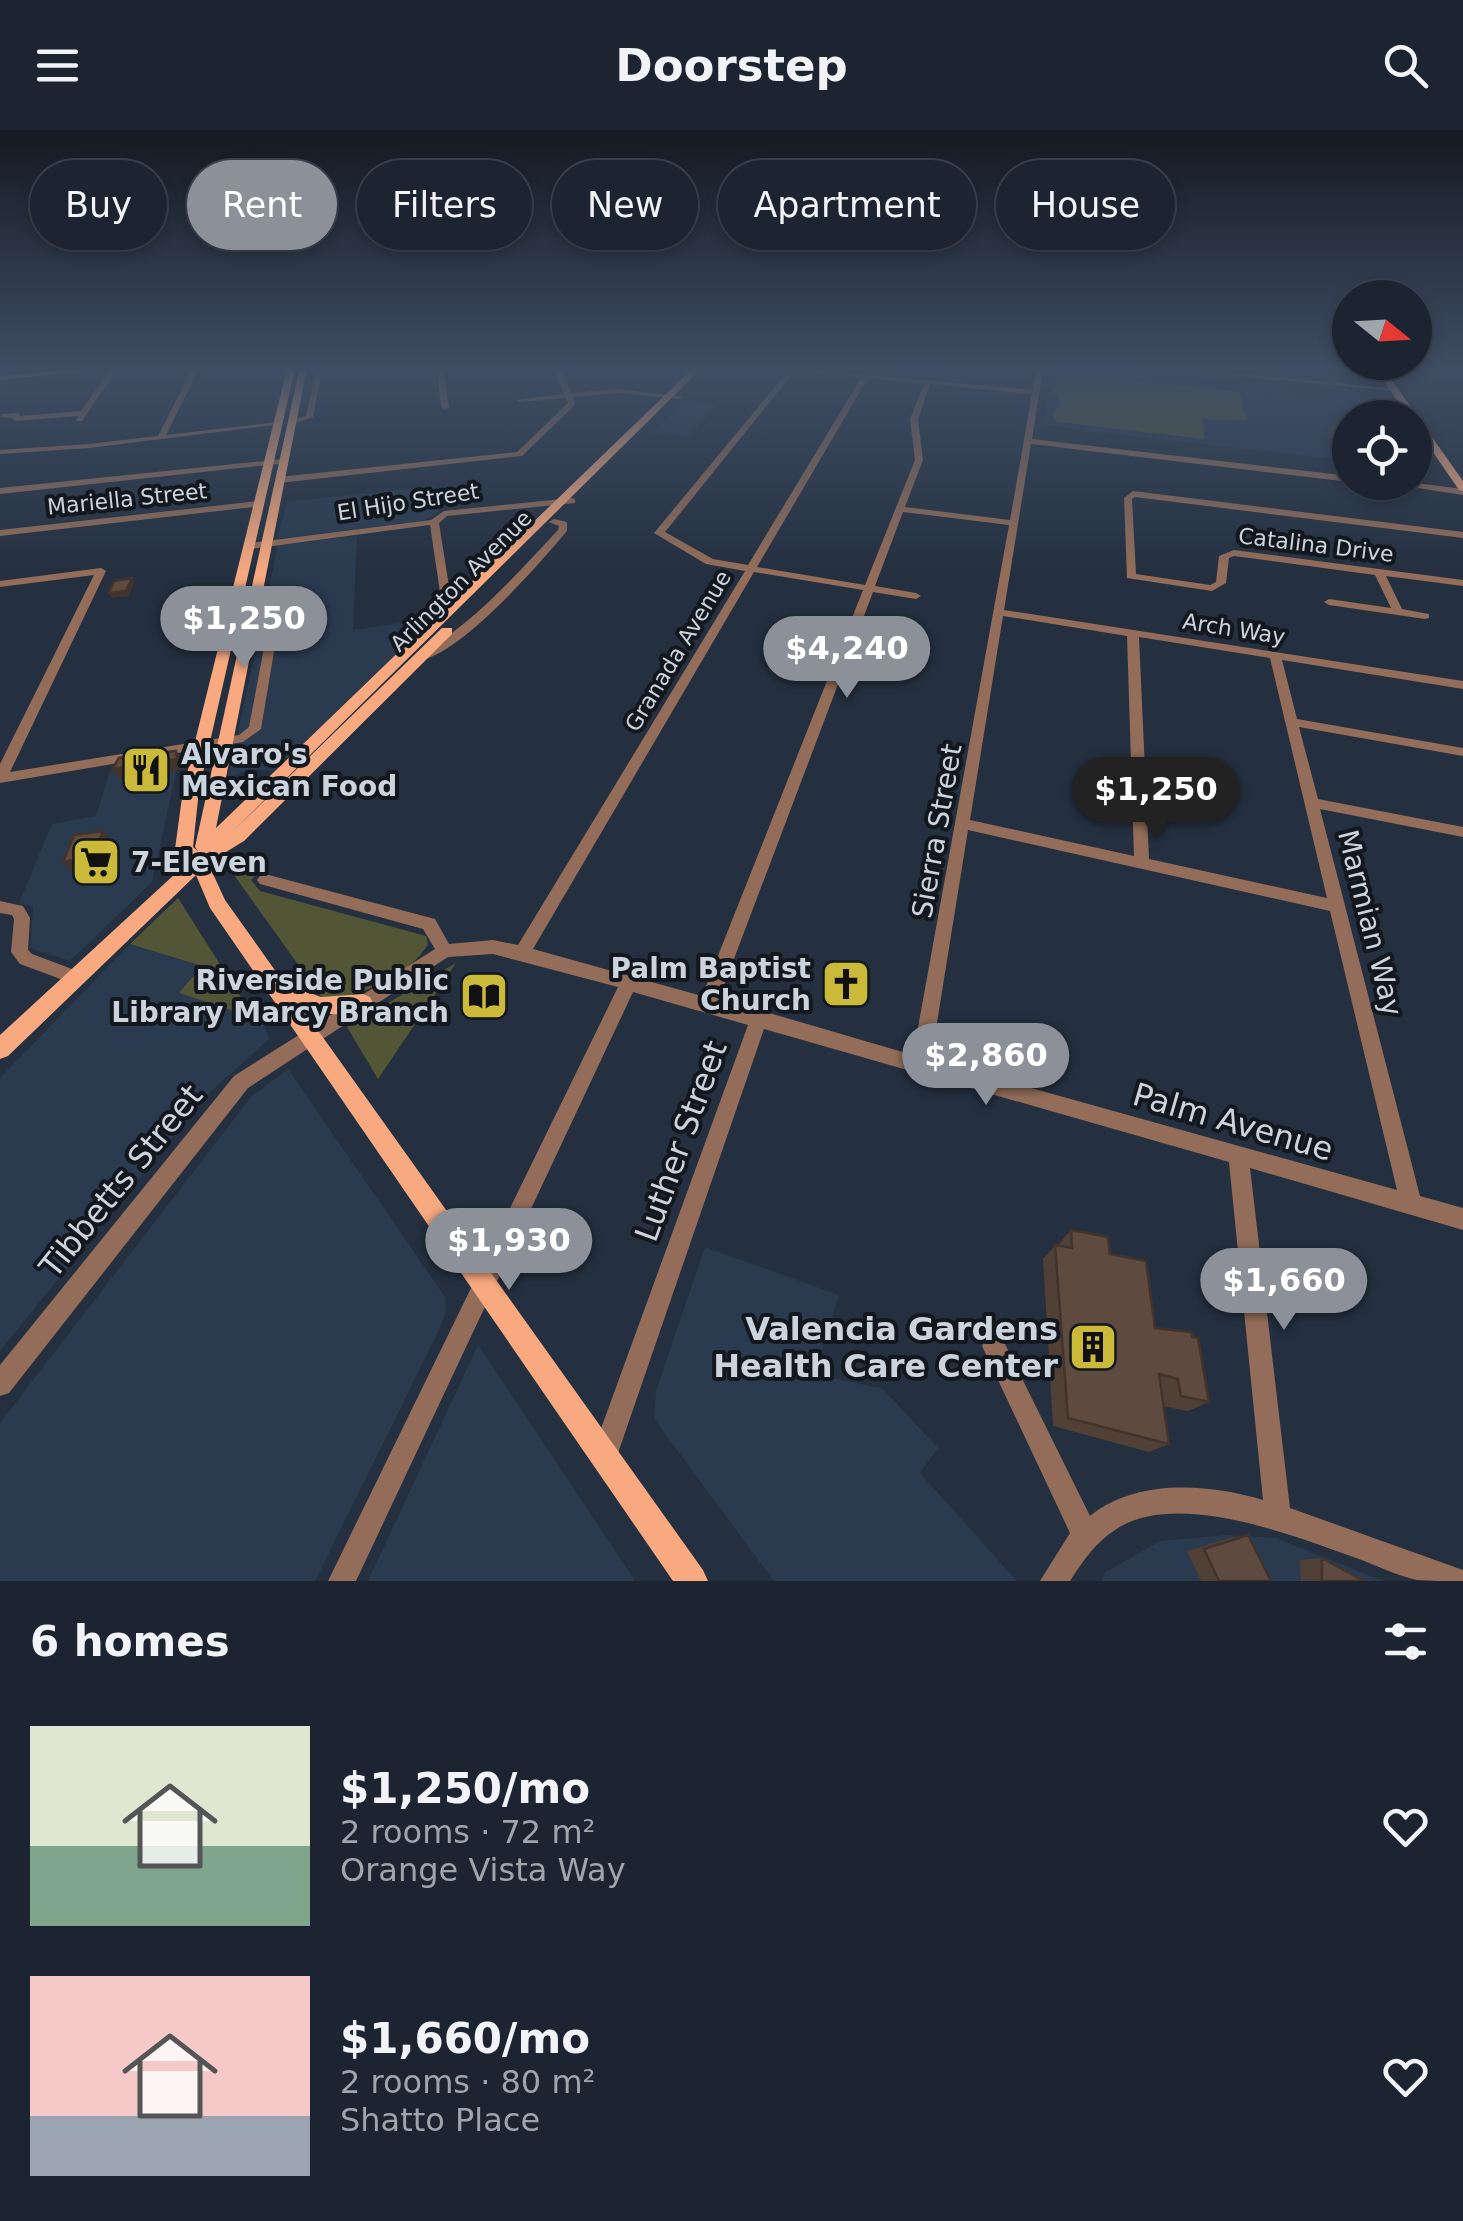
<!DOCTYPE html>
<meta charset="utf-8">
<style>
body{margin:0;font-family:"DejaVu Sans",sans-serif;background:#28303c;color:#f1f3f6;height:100vh;display:flex;flex-direction:column;font-size:38px;white-space:nowrap}
*{box-sizing:border-box;margin:0}
p{font-size:32px;color:#a0a4ab}
.icon{flex:none;width:55px;height:55px;fill:none;stroke:currentColor;stroke-width:2;stroke-linecap:round;stroke-linejoin:round}
.map{position:relative;height:1451px;overflow:hidden}
.sheet{display:flex;flex-direction:column;background:#1b2430;flex:1}
.sheet>*{flex:none}
.hud{position:absolute;left:30px;top:30px;width:1405px;height:90px;display:flex;gap:20px}
.needle{width:65px;rotate:108deg}
.tools{position:absolute;left:1332px;top:150px;display:grid;gap:20px}
.tools a{display:grid;place-items:center;width:100px;height:100px;border-radius:50%;background:#1b2430;box-shadow:0 5px 15px #0003,0 0 0 2px #39414c;font-size:50px}
.price{position:absolute;translate:-50% -85px;padding:0 22px;border-radius:35px;background:#8c9099;color:#fff;font-size:32px;line-height:65px;filter:drop-shadow(0 2px 5px #0008)}
.price::after{content:'';position:absolute;left:50%;top:60px;width:30px;height:22px;margin-left:-15px;background:inherit;clip-path:polygon(0 0,100% 0,50% 100%)}
.price.on{background:#222;color:#fff}
ul{padding:0;list-style:none}
li{display:flex;align-items:center;gap:30px;height:250px;padding:0 30px}
li span{display:grid;place-items:center;flex:none;width:280px;height:200px;border-radius:0px;color:#555}
li>.icon{margin-inline-start:auto}
span .icon{width:120px;height:120px;fill:#fffc;stroke-width:1}
li b{font-size:42px}
h2{display:flex;justify-content:space-between;align-items:center;height:120px;padding:0 30px;font-size:42px}
.tag{padding:0 35px;border-radius:45px;background:#1b2430;box-shadow:0 5px 15px #0003,0 0 0 2px #39414c;font-size:35px;line-height:90px}
.tag.on{background:#8c9099;color:#fff}
header{display:flex;justify-content:space-between;align-items:center;height:130px;padding:0 30px;background:#1b2430;font-size:45px;font-weight:700}
.map>svg:first-child{display:block}
</style>
<header><svg class="icon" aria-label="menu" viewBox="0 0 24 24"><path d="M4 6h16M4 12h16M4 18h16"/></svg>Doorstep<svg class="icon" aria-label="search" viewBox="0 0 24 24"><circle cx="10" cy="10" r="6"/><path d="M15 15l6 6"/></svg></header>
<div class="map">
<svg width="1463" height="1451" viewBox="0 0 1463 1451">
<rect width="100%" height="100%" fill="#243040"/>
<path fill="#2a3a4f" d="M1051,239L1392,271L1403,287L1350,288V331L1071,299L1043,294Z
M684,271L718,275L689,306L653,302Z
M435,356L439,382L423,391L277,409L287,372Z
M357,406L353,500L434,488L274,641L250,639L228,649L278,415Z
M179,629L152,752L70,831L30,818L33,777L19,773L52,694L96,686L110,641Z
M130,814L203,837L179,863L262,891L269,909L209,963L0,1221V948Z
M288,939L445,1167L446,1182L440,1198L315,1451H0V1293L251,967Z
M705,1117L839,1165L818,1232L834,1248L883,1259L938,1318L920,1343L1017,1451H774L654,1289L656,1261Z
M478,1215L635,1451H368Z
M1226,1405L1276,1408L1383,1451H1101L1106,1442L1160,1411Z"/>
<path fill="#535636" d="M1065,245L1239,261L1247,290L1203,289L1204,309L1058,292L1052,285L1061,273L1053,260Z
M235,727L267,734L251,750L260,761L426,806L428,814C412,844 355,871 322,868L229,738Z
M178,768L254,888L179,863L202,836L130,814Z
M456,833L378,949L347,897Z"/>
<g fill="none" stroke-linecap="round" stroke-linejoin="round">
<path fill="#936d59" fill-rule="evenodd" d="M110,239H117L82,291H76L78,286L15,291L12,288L0,287L3,284L18,283L21,286L81,281Z
M192,239H199L166,305L278,292L282,294L89,318L0,324V320L89,314L158,306Z
M437,239H443L449,277L445,279L441,277Z
M554,239H561L571,263L618,259L683,267L679,269L618,263L573,267L575,275L522,326L279,353L275,350L279,347L517,322L568,273L566,268L520,272L516,270L564,264Z
M785,239L864,244L866,239H873L870,245L1033,260L1037,239H1043L1032,309L1350,346V352L1031,314L1004,480L1463,551V559L1282,530L1297,589L1463,618V626L1299,597L1318,669L1463,697V707L1320,679L1420,1066L1463,1078V1100L1250,1038L1290,1378L1463,1440V1451C1448,1451 1431,1451 1417,1450C1398,1446 1378,1436 1359,1429C1297,1407 1176,1358 1115,1400C1095,1413 1083,1431 1070,1451H1040L1070,1403L982,1216L986,1208L994,1204L1002,1208L1090,1386C1137,1348 1209,1354 1263,1370L1229,1032L764,899L617,1326L613,1335L604,1339L595,1335L591,1326L748,895L633,862L356,1451H328L618,857L493,824L448,827L248,958L9,1263L0,1266V1235L234,946L435,819L423,799L260,754L257,750L260,746L265,744L435,789L449,814L493,810L518,815L745,441L706,434L654,403L788,241ZM794,242L861,248L748,435L713,429L665,402ZM868,248L924,254L910,289L915,330L865,455L757,437ZM930,254L1032,264L1010,390L905,377L923,330L918,289ZM903,382L1009,395L913,925L759,880L718,871L873,462L916,469L921,466L916,463L875,456ZM754,442L863,460L702,866L533,819ZM1003,486L1127,506L1134,726L970,690ZM1139,507L1270,528L1327,768L1149,729ZM968,700L1330,781L1397,1060L931,930Z
M1162,239H1193L1397,259L1394,261Z
M318,243L321,245L313,287L289,295V291L306,286L315,245Z
M284,329L288,331L287,333L0,364V358Z
M1380,352H1408L1463,359V365Z
M1133,361L1463,402V408L1135,367L1132,369L1136,444L1210,455L1216,452L1219,426L1234,420L1463,450V456L1386,446L1402,479L1429,484V488L1425,489L1329,475L1324,472L1329,469L1391,478L1375,445L1234,426L1229,428L1226,453L1212,461L1127,448L1124,368Z
M572,368L575,369V373L447,386L439,393L453,482L448,485L443,482L430,395L250,419L245,416L250,413L431,390L444,381Z
M259,371L263,374L262,376L0,406V400Z
M554,389L567,392V401C540,433 455,532 414,531V527C472,496 513,448 558,400L559,396L549,392Z
M101,438L106,441L10,642L239,605L249,597L270,486L275,483L280,486L261,599L243,612L0,653V634L94,445L0,457V451Z
M0,771L23,776L30,788L28,820L32,824L80,842L83,847L80,852L74,854L20,834L11,822L14,789L12,785L0,783Z"/>
<path fill="#f8a97f" fill-rule="evenodd" d="M75,239H112L0,250V246Z
M287,239H295L199,660L193,717L198,721L195,717L299,241L306,243L216,698L692,239H701L231,703L442,498H452V504L244,711L208,733L225,770L284,853L321,867L363,864L370,867L373,873L370,879C348,886 323,886 302,878L703,1440L708,1451H673L210,778L196,745L8,926L0,929V905L188,732L175,719L183,660Z
M1376,239H1384L1463,351V361L1459,360L1415,296V288H1409Z"/>
</g>
<path fill="#514036" d="M1334,290L1350,307V320L1335,318L1328,303Z
M1071,1100L1110,1124L1155,1198L1209,1272L1188,1281L1163,1276L1169,1314L1149,1322L1053,1296L1043,1129L1055,1115H1058Z
M1248,1405L1271,1451H1201L1187,1421L1230,1408Z
M1322,1428L1364,1451H1301L1300,1430Z"/>
<path fill="#42342c" d="M0,247L8,261L0,269Z
M132,448L134,453L129,466L112,468L109,463Z
M176,621L182,631L184,639L120,649L112,639Z
M103,701L116,716L106,742L76,748L63,732Z"/>
<path fill="#5e4a3f" stroke="#42342c" stroke-width="2.5" d="M1334,290L1349,292L1350,307L1342,306Z
M132,448L126,461L109,463L114,451Z
M176,621L177,629L112,639L119,628Z
M103,701L93,727L63,732L74,705Z
M1071,1100L1108,1107L1110,1124L1146,1131L1155,1198L1191,1202L1192,1207L1198,1208L1209,1272L1181,1266L1178,1249L1159,1244L1169,1314L1068,1288L1055,1115L1072,1118Z
M1248,1405L1271,1451H1219L1204,1419Z
M1322,1428L1364,1451H1322Z"/>
<linearGradient id="sky" x2="0" y2="1"><stop stop-color="#141a23"/><stop offset="0.54" stop-color="#3f4e64"/><stop offset="1" stop-color="#3f4e64" stop-opacity="0"/></linearGradient>
<rect width="1463" height="443" fill="url(#sky)"/>
<defs>
<g id="restaurant-square" transform="scale(2.5)"><rect x="-9" y="-9" width="18" height="18" rx="4" fill="#cbba39" stroke="#13181f"/><path d="M-5-6h1v4h1v-4h1v4h1v-4h1v5L-1.5 .5V6h-2V.5L-5-1ZM5-6V6H3V1.5H1.5Q1.5-4 5-6Z" fill="#111"/></g>
<g id="supermarket-square" transform="scale(2.5)"><rect x="-9" y="-9" width="18" height="18" rx="4" fill="#cbba39" stroke="#13181f"/><path d="M-6-5.5h2.5l.6 2H6L4.5 2H-2.5L-4.4-4H-6ZM-1.5 3.2a1.3 1.3 0 1 0 .1 0ZM3 3.2a1.3 1.3 0 1 0 .1 0Z" fill="#111"/></g>
<g id="church-square" transform="scale(2.5)"><rect x="-9" y="-9" width="18" height="18" rx="4" fill="#cbba39" stroke="#13181f"/><path d="M-1.2-6h2.4v3.5h3.3v2.4h-3.3V6h-2.4V-.1h-3.3v-2.4h3.3Z" fill="#111"/></g>
<g id="library-square" transform="scale(2.5)"><rect x="-9" y="-9" width="18" height="18" rx="4" fill="#cbba39" stroke="#13181f"/><path d="M-6-4Q-3-5.5-.7-3.5V5Q-3 3-6 4ZM6-4Q3-5.5 .7-3.5V5Q3 3 6 4Z" fill="#111"/></g>
<g id="building-square" transform="scale(2.5)"><rect x="-9" y="-9" width="18" height="18" rx="4" fill="#cbba39" stroke="#13181f"/><path d="M-4-6H4V6H1V3H-1V6H-4ZM-2.5-4.3h1.7v1.8h-1.7ZM.8-4.3h1.7v1.8H.8ZM-2.5-1h1.7V.8h-1.7ZM.8-1h1.7V.8H.8Z" fill="#111"/></g>
</defs>
<g fill-rule="evenodd">
<use href="#restaurant-square" x="146" y="640"/>
<use href="#supermarket-square" x="96" y="732"/>
<use href="#church-square" x="846" y="854"/>
<use href="#library-square" x="484" y="866"/>
<use href="#building-square" x="1093" y="1217"/>
</g>
<g text-anchor="middle" dominant-baseline="central" stroke-width="8" stroke-linejoin="round" paint-order="stroke">
<g font-size="22" fill="#cbd3dd" stroke="#13181f">
<text transform="translate(127 369) rotate(-6)">Mariella Street</text>
<text transform="translate(408 372) rotate(-9)">El Hijo Street</text>
<text transform="translate(1316 415) rotate(7)">Catalina Drive</text>
<text transform="translate(461 451) rotate(-45)">Arlington Avenue</text>
<text transform="translate(1234 499) rotate(9)">Arch Way</text>
<text transform="translate(678 521) rotate(-59)">Granada Avenue</text>
</g>
<g font-size="28" font-weight="bold" fill="#cbd3dd" stroke="#13181f" text-anchor="start">
<text x="181" y="624">Alvaro's<tspan x="181" dy="32">Mexican Food</tspan></text>
<text x="131" y="732">7-Eleven</text>
<text x="811" y="838" text-anchor="end">Palm Baptist<tspan x="811" dy="32">Church</tspan></text>
<text x="449" y="850" text-anchor="end">Riverside Public<tspan x="449" dy="32">Library Marcy Branch</tspan></text>
</g>
<g font-size="28" fill="#cbd3dd" stroke="#13181f">
<text transform="translate(937 701) rotate(-80)">Sierra Street</text>
<text transform="translate(1370 793) rotate(76)">Marmian Way</text>
</g>
<g font-size="32" fill="#cbd3dd" stroke="#13181f">
<text transform="translate(1233 992) rotate(16)">Palm Avenue</text>
<text transform="translate(681 1011) rotate(-70)">Luther Street</text>
<text transform="translate(121 1051) rotate(-51)">Tibbetts Street</text>
</g>
<g font-size="32" font-weight="bold" fill="#cbd3dd" stroke="#13181f" text-anchor="end">
<text x="1058" y="1199">Valencia Gardens<tspan x="1058" dy="37">Health Care Center</tspan></text>
</g>
</g>
</svg>
<div class="tools">
<a><svg class="needle" viewBox="-14 -14 28 28"><path d="M0-13l5 13h-10z" fill="#e53935"/><path d="M0 13l5-13h-10z" fill="#a0a4ab"/></svg></a>
<a><svg class="icon" aria-label="locate" viewBox="0 0 24 24"><circle cx="12" cy="12" r="6"/><path d="M12 2v4M12 18v4M2 12h4M18 12h4"/></svg></a>
</div>
<b class="price" style="left:244px;top:541px">$1,250</b>
<b class="price" style="left:847px;top:571px">$4,240</b>
<b class="price on" style="left:1156px;top:712px">$1,250</b>
<b class="price" style="left:986px;top:978px">$2,860</b>
<b class="price" style="left:509px;top:1163px">$1,930</b>
<b class="price" style="left:1284px;top:1203px">$1,660</b>
<div class="hud">
<a class="tag">Buy</a>
<a class="tag on">Rent</a>
<a class="tag">Filters</a>
<a class="tag">New</a>
<a class="tag">Apartment</a>
<a class="tag">House</a>
</div>
</div>
<section class="sheet">
<h2>6 homes<svg class="icon" aria-label="filters" viewBox="0 0 24 24"><path d="M4 7h16M4 17h16"/><circle cx="9" cy="7" r="2"/><circle cx="15" cy="17" r="2"/></svg></h2>
<ul>
<li><span style="background:linear-gradient(#dfe7d0 60%,#7fa58c 0)"><svg class="icon" aria-label="home" viewBox="0 0 24 24"><path d="M3 11l9-7 9 7M6 9v11h12V9"/></svg></span><div><b>$1,250/mo</b><p>2 rooms · 72 m²</p><p>Orange Vista Way</p></div><svg class="icon" aria-label="heart" viewBox="0 0 24 24"><path d="M12 20l-8-8c-3-5 5-10 8-4 3-6 11-1 8 4z"/></svg></li>
<li><span style="background:linear-gradient(#f6c9c9 70%,#9aa5b1 0)"><svg class="icon" aria-label="home" viewBox="0 0 24 24"><path d="M3 11l9-7 9 7M6 9v11h12V9"/></svg></span><div><b>$1,660/mo</b><p>2 rooms · 80 m²</p><p>Shatto Place</p></div><svg class="icon" aria-label="heart" viewBox="0 0 24 24"><path d="M12 20l-8-8c-3-5 5-10 8-4 3-6 11-1 8 4z"/></svg></li>
</ul>
</section>
